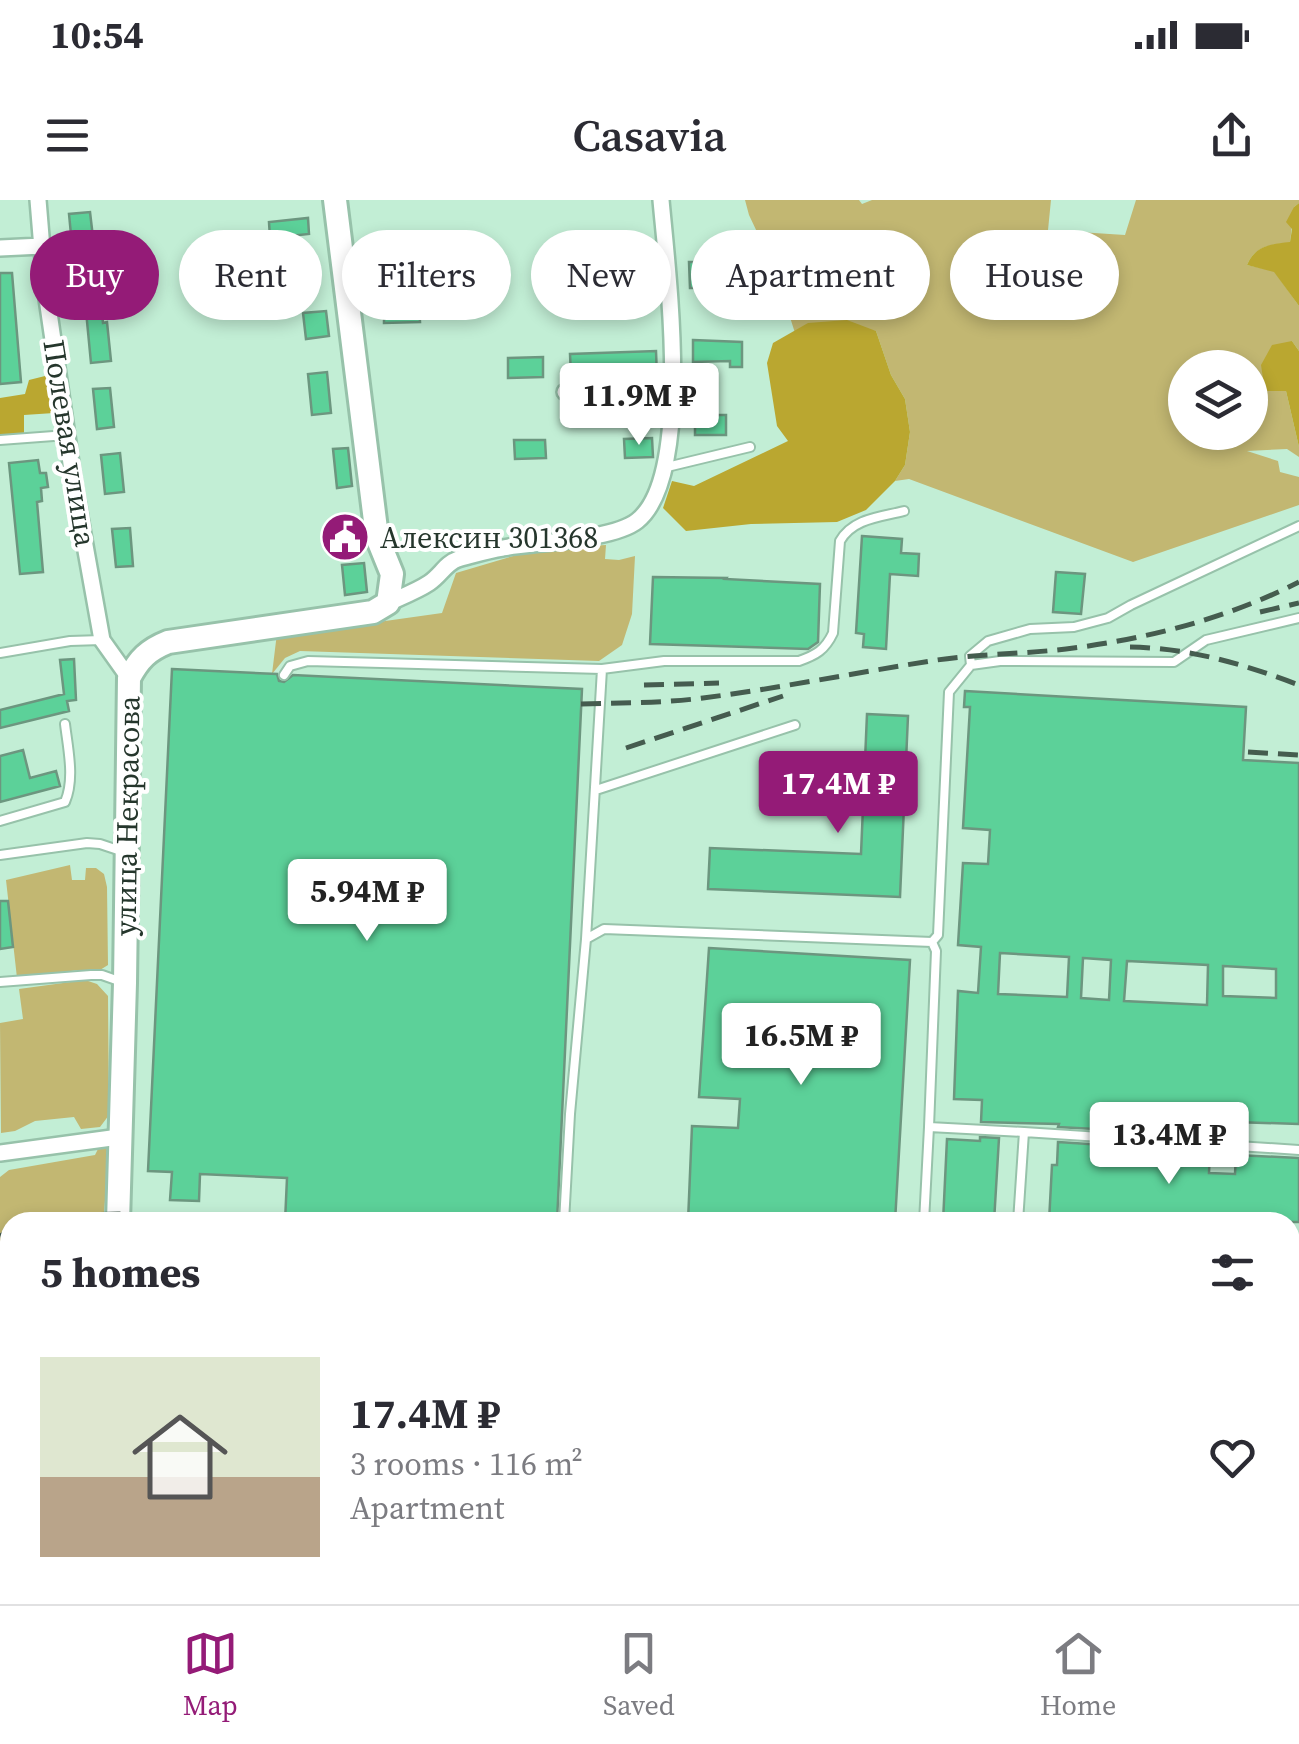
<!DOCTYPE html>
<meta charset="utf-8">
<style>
body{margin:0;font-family:"Source Serif 4",serif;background:#f7f7f7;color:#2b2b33;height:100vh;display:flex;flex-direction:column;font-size:38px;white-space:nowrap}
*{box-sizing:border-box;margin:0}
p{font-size:32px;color:#7c7c81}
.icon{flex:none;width:55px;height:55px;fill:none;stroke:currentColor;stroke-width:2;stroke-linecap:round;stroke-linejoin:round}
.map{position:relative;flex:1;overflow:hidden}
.panel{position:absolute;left:0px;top:1012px;width:1300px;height:392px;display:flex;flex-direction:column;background:#fff;border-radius:30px 30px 0 0;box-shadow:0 5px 15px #0003}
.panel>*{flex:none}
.guide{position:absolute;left:30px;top:30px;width:1240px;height:90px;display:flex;gap:20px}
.tools{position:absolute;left:1168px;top:150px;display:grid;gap:20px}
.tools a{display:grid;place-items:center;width:100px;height:100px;border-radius:50%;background:#fff;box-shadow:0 5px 15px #0003;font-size:50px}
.price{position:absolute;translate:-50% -85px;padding:0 22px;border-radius:10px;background:#fff;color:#222;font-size:32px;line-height:65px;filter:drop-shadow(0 2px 5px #0008)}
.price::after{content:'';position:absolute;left:50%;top:60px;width:30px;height:22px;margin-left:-15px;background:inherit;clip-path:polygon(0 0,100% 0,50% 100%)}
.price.selected{background:#941b77;color:#fff}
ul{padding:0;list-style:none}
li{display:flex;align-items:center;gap:30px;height:250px;padding:0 40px}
li span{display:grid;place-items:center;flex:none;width:280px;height:200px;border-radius:0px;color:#555}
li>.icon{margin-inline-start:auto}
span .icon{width:120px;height:120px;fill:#fffc;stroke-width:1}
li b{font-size:42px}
h2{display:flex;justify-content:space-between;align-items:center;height:120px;padding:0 40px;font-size:42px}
.pill{padding:0 35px;border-radius:45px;background:#fff;box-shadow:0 5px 15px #0003;font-size:35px;line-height:90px}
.pill.selected{background:#941b77;color:#fff}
.status{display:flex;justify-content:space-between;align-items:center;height:70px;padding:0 50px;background:#fff;direction:ltr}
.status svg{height:28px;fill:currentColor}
header{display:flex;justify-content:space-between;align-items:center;height:130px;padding:0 40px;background:#fff;font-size:45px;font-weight:600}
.dock{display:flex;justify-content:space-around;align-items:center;height:140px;border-top:2px solid #e1e1e2;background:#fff;font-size:28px;color:#7c7c81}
.dock a{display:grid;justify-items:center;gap:5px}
.dock .selected{color:#941b77}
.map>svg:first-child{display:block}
</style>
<div class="status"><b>10:54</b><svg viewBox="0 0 49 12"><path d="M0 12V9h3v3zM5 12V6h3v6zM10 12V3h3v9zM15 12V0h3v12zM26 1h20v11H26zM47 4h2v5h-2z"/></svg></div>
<header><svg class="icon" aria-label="menu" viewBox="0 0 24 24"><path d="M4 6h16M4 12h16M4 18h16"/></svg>Casavia<svg class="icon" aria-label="share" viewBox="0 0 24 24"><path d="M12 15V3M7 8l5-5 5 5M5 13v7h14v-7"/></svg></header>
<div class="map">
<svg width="1299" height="1404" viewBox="0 0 1299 1404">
<rect width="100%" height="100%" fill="#c2eed5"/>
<path fill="#c2b772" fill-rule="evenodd" d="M745,0H859L862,4L872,0H1051L1048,30L1125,35L1136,0H1299V3L1294,7L1290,43C1271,44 1255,46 1247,65L1274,71L1299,106V151L1292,141L1286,191L1299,247V257L1287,249L1247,251L1278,261L1280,272L1299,277V305L1133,362L909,279L895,281L905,265L910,232L905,199L891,175L876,131L809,123L795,133L775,70L749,15ZM1185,168H1250V232H1185Z
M606,345L605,359L619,360L635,356L632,414L622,445L599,461L300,451L285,458L272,474L277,433L364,424L442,413L456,373L537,349Z
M70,665L72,680H85L86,668H96L104,674L107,687L108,765L100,770H79L17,778L6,680Z
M85,780L97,784L108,796L109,915L100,927L81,929L74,917L35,921L15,931L1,933L0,823L23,819L19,789Z
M105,946L112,961L107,980L103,1022H10V1060L3,1062L0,1055V977L9,970L95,955L99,947Z
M450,1395H566V1404H452Z
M577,1395H790L788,1404H576Z"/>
<path fill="#baa730" d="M1299,3V106L1274,72L1247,65C1255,46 1270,44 1290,42L1292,29L1286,22L1294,7Z
M847,120L876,131L891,175L905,199L910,232L905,265L895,281L866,310L837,322L751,324L686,331L663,308L672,281L694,286L788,241L777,226L767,163L773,143L808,123Z
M1292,141L1299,151V247L1286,191H1265L1261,165L1272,145Z
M49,175L54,213L24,215V234L0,236V198L25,194L29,180Z"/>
<path fill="#5cd199" stroke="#6c967f" stroke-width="2.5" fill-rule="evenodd" d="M90,12L103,123L107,122L111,161L91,163L86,111H82L76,54L73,55L69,14Z
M308,18L309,34L270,38L269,22Z
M406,33L407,49L375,50V34Z
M713,59H726V73H713L714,88H690L689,62H713Z
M0,73H12L21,182L0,184Z
M419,101L420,122L384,123V102Z
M326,111L329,136L306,139L303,113Z
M693,140L742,142V167H730V161L693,162Z
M656,151L657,177L622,178V175L571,177L570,154Z
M543,157V177L508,178V158Z
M327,172L331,213L312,215L308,174Z
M110,188L114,227L97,229L93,189Z
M695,215H726V235H695Z
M652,238L653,257L625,258L624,239Z
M514,240H545L546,258L515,259Z
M348,248L352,286L337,288L333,249Z
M120,253L124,292L105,294L101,255Z
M38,260L40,273H46L48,287L41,288L42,301L37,302L43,372L20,374L9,263Z
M130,328L133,366L116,367L112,329Z
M862,336L902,339L901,353L919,354L918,376L890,374L886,449L863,447L864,434L856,433Z
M364,363L367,392L345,395L342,365Z
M1056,372L1085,374L1081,414L1053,412Z
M653,377L726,378L725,379L820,384L818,442L808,449L650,444Z
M74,459L76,500L67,501L69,511L0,528V510L64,494L60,460Z
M172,469L277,474L279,481L284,482L293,475L582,489L557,1022H285L287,978L200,974L199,1001L170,1000L172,972L148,971Z
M965,491L1246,507L1243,560L1299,563V924L1204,921V910L1096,905L1095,929L1058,927L1059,924L981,922L982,900L954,899L958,791L978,793L981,747L958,745L963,663L988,664L990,630L963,628L970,507H964ZM1000,753L1069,757L1067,797L998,794ZM1083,758L1111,760L1109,800L1081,798ZM1127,761L1208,765L1207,805L1124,801ZM1223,766L1276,769V798L1223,796Z
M867,514L908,516L900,697L708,689L710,648L861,654Z
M23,550L30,578L56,571L60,586L0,602V556Z
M0,701H8L13,747L0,749Z
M709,748L910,760L895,1022H688L692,926L738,928L740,899L699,897Z
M980,937L999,938L994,1022H943L947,939L980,941Z
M1058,942L1210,952L1209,973L1235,974L1236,955L1299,958V1022H1049L1052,965H1057Z"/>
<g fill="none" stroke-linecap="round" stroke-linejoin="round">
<g stroke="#97c2aa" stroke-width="12">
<path id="service" d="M0,240L67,235
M667,267L750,247
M0,453L70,441L102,440
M971,465L970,456L988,441L1030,429L1074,427L1108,418L1131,405L1299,326
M284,475L290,466L308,461L602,469L664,461H799C816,455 825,450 833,433L840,341C853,318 881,317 904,311
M596,590L795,525
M0,621L65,602C75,579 68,549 65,524
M0,655L87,643L100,644L121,651
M586,739L602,469
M932,742L936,751L929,927L1024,932L1018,1022
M0,782L91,775H102L119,781
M1024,932L1299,950
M564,1022L570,914L586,739L604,729L932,742L938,735L949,492L971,465L1000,461L1174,462L1206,440L1299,418
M924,1022L929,927
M0,1067L10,1064
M1290,1167L1299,1162
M1290,1253L1299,1254
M0,1293L10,1278
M1290,1342L1299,1341
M916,1395L917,1404
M311,1404L334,1395
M1097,1404L1099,1399L1108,1395
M1151,1404L1169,1395"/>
</g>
<g stroke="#97c2aa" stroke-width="20">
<path id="minor" d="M38,0L45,85L74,284L102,440L129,478
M0,48L42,46
M565,192L672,188
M388,403C401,397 417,391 429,383C440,376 446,363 458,359C473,355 488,350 503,348C535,342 613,340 637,321C694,276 667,68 661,0
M0,953L119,937"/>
</g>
<g stroke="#97c2aa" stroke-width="28">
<path id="secondary" d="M118,1022L125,783L129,478C139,459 148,450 168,442L373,412L388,403L392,374L377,337L335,0
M388,1395L390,1404"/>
</g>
<use href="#service" stroke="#fff" stroke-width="8"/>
<use href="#minor" stroke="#fff" stroke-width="15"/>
<use href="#secondary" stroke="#fff" stroke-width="22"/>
<path stroke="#455c4f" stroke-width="5" stroke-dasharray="20 10" stroke-linecap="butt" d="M1260,412L1299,403
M1130,447C1190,448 1243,464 1299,485
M644,485L719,483
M581,504C622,503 663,503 703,498C781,488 859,472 937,460C979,454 1023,454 1066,449C1147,439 1226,419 1299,382
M626,548L783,496
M1248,552L1299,555
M41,1022L83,1015L118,1014L283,1020
M0,1036L10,1031
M0,1053L10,1051
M1290,1187L1299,1182
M70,1404L84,1395"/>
</g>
<defs>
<g id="civic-disc" transform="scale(2.5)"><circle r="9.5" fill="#941b77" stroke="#fff"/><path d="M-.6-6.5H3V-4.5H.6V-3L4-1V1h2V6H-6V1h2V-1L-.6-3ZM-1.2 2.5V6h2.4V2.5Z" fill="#fff"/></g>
</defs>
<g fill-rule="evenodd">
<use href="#civic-disc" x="345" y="337"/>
</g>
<g text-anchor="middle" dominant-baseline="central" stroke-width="8" stroke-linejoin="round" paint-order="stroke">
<g font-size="30" fill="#25362c" stroke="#fff">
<text transform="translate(70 243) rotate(81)">Полевая улица</text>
<text transform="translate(127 616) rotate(-89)">улица Некрасова</text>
</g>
<g font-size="30" fill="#25362c" stroke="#fff" text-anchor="start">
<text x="380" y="337">Алексин 301368</text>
</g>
</g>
</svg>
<div class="tools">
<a><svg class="icon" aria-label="layers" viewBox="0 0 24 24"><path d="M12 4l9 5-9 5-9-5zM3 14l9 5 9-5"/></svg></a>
</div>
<b class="price" style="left:639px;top:248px">11.9M ₽</b>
<b class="price selected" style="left:838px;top:636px">17.4M ₽</b>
<b class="price" style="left:367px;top:744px">5.94M ₽</b>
<b class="price" style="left:801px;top:888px">16.5M ₽</b>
<b class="price" style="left:1169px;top:987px">13.4M ₽</b>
<div class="guide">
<a class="pill selected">Buy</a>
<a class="pill">Rent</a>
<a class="pill">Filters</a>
<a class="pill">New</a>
<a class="pill">Apartment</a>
<a class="pill">House</a>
</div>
<section class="panel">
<h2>5 homes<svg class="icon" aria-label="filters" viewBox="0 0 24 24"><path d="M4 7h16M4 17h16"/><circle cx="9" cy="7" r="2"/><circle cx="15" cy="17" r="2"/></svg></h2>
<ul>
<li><span style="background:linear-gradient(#dfe7d0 60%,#b9a48a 0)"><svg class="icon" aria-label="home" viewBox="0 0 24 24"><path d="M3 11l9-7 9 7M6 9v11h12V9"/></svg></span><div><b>17.4M ₽</b><p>3 rooms · 116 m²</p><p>Apartment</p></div><svg class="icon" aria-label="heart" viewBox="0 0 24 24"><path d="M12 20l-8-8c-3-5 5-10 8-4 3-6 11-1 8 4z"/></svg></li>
</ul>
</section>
</div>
<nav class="dock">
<a class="selected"><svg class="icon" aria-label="map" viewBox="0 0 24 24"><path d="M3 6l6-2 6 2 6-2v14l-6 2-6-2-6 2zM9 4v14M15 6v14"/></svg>Map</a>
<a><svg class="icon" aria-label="saved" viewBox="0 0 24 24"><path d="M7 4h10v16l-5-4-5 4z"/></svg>Saved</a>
<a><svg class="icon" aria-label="home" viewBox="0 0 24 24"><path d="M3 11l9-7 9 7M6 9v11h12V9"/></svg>Home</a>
</nav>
